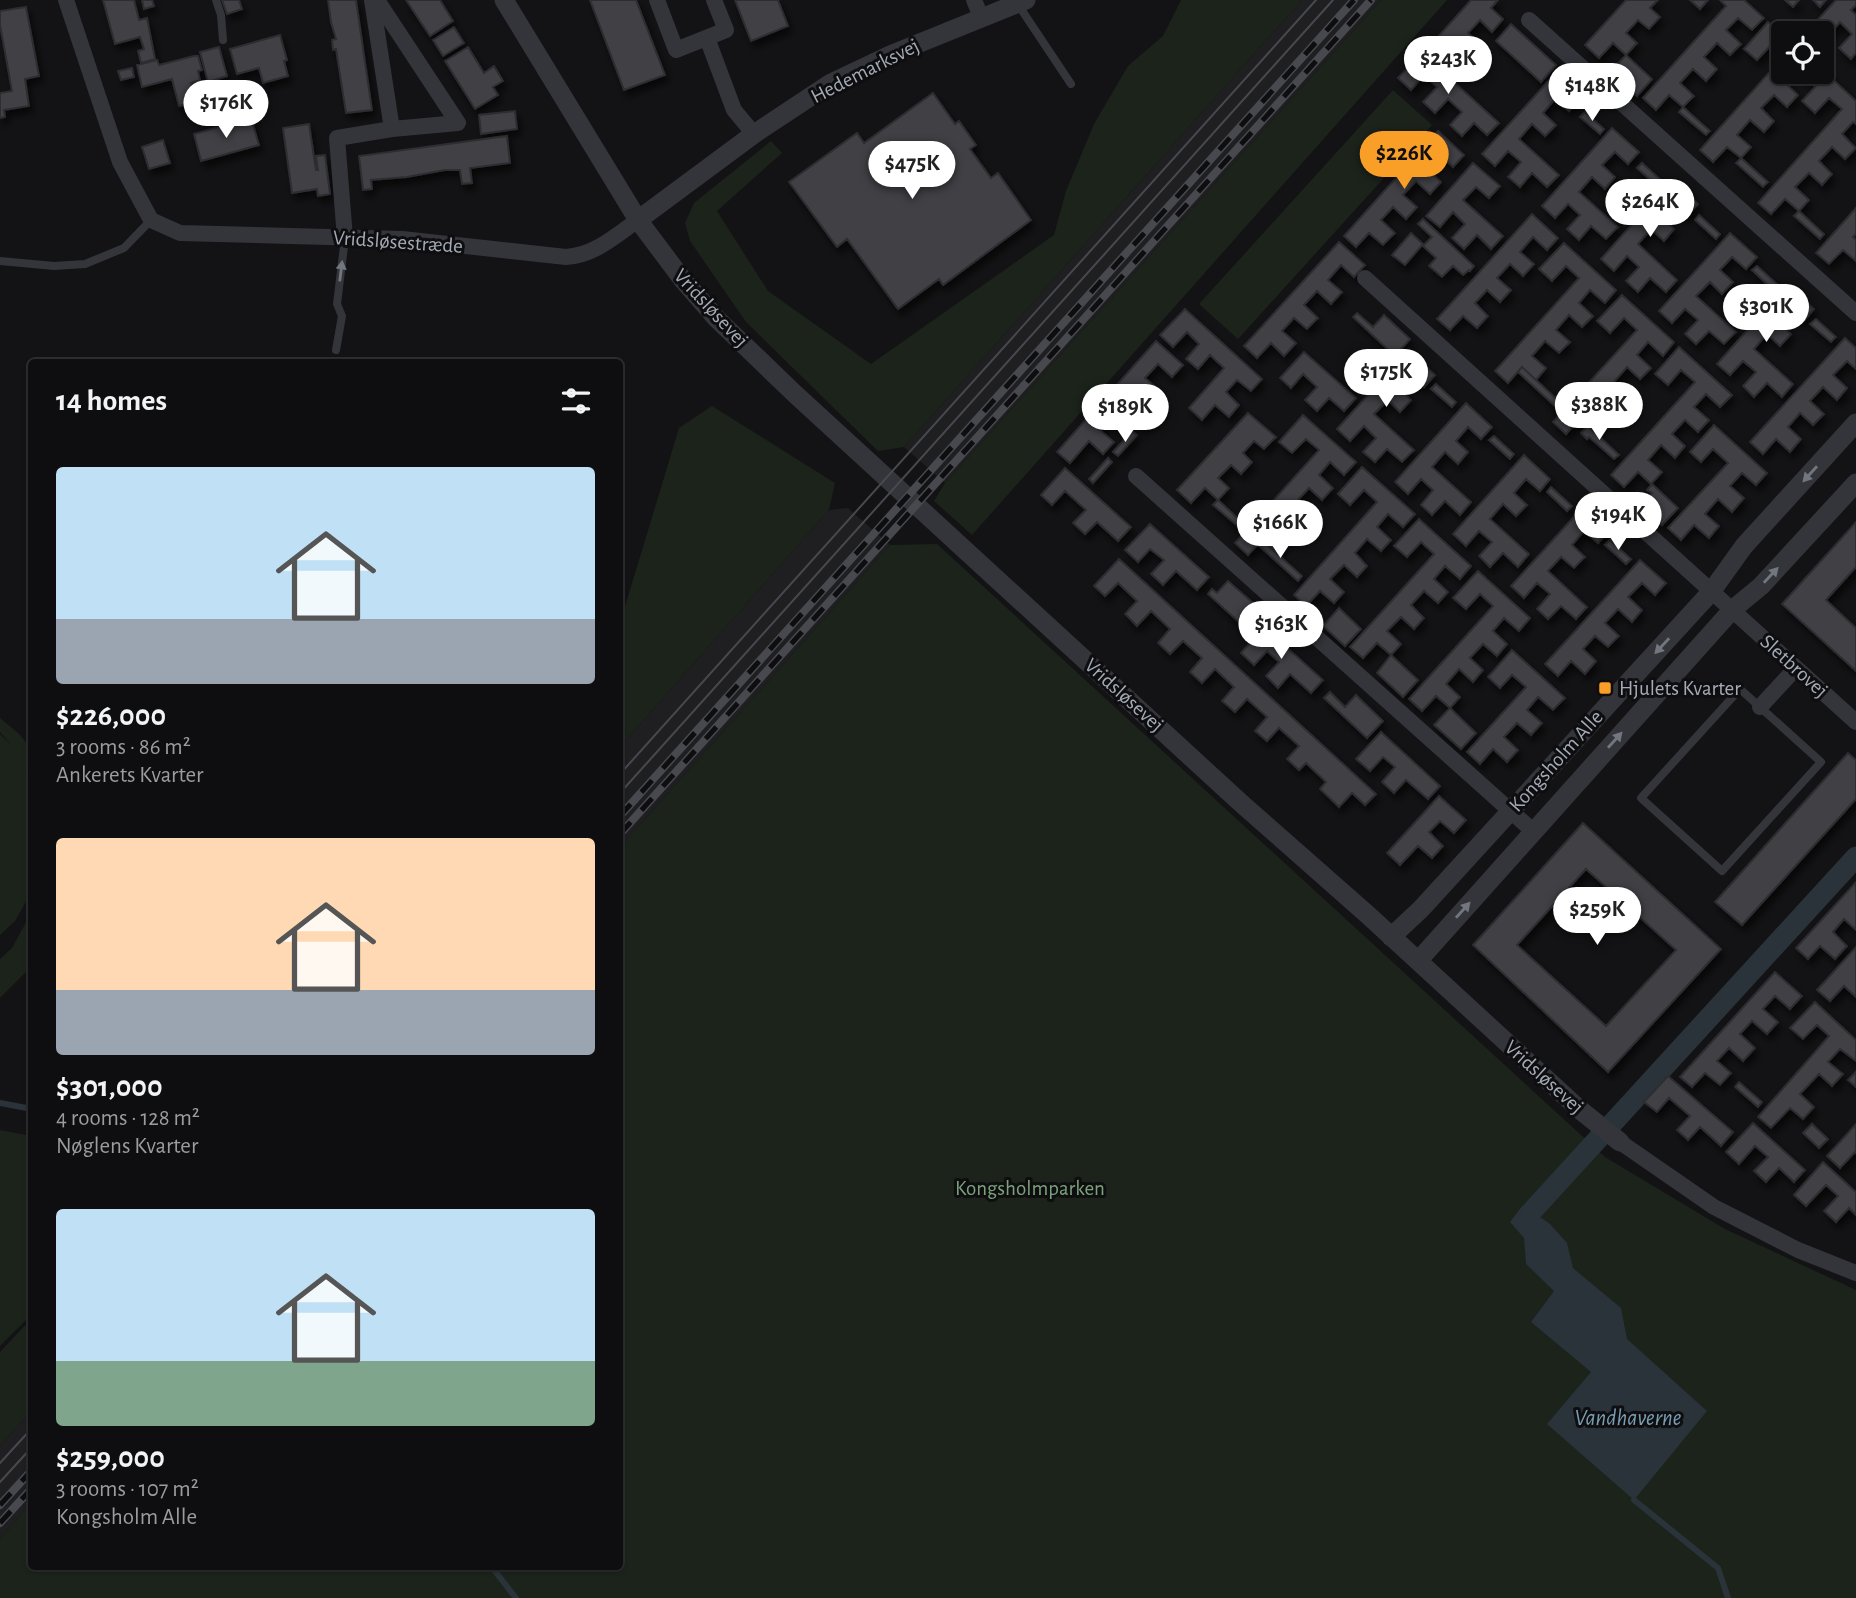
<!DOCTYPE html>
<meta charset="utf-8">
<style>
body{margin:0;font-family:"Alegreya Sans",sans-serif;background:#1c1c1e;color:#f1f3f6;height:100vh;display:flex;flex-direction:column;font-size:26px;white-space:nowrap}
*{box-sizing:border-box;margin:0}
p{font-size:23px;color:#9b9c9f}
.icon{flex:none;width:38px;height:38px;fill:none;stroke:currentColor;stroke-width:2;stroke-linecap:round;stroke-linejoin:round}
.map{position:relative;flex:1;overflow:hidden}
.side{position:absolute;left:28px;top:359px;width:595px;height:1211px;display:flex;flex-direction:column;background:#0e0e10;border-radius:7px;box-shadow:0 2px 5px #0004,0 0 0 2px #2e2e30}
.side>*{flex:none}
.fabs{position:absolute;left:1771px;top:21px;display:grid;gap:14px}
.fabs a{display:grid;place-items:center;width:63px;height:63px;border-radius:7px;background:#0e0e10;box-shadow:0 2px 5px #0004,0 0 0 2px #2e2e30;font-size:35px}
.price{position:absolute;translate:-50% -60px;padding:0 16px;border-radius:24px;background:#fff;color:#222;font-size:23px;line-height:46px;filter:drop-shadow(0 2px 4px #0008)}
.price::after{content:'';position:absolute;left:50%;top:42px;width:21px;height:16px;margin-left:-10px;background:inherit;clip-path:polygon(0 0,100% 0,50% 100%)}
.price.on{background:#f99e26;color:#111}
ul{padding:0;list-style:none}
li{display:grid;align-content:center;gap:14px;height:371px;padding:0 28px}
li span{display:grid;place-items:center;height:217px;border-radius:7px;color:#555}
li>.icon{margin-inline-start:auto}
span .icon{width:126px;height:126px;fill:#fffc;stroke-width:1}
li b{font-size:30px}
h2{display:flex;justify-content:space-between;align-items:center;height:84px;padding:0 28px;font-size:30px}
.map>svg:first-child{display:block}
</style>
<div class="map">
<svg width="1856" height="1598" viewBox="0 0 1856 1598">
<defs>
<filter id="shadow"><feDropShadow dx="3.5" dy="6" stdDeviation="3.5" flood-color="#0009"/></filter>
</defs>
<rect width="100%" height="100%" fill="#131315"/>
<path fill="#1f1f22" d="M1302,0H1381L945,483L904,447Z
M848,508L890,545L620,847V747L829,510Z
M31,1411V1503L0,1539V1446Z"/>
<path fill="#1b231b" d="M1181,0H1302L904,447L878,451L746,322L690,241L685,223L694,203L771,141L782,153L717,211L768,291L871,364L1054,235L1066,191L1094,124L1128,66L1163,36Z
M1381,0H1447L972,535L934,501L945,483Z
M1393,90L1432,125L1238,339L1199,304Z
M712,406L835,483L829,510L620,747V623L679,428Z
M937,544L1605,1157L1725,1229L1856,1290V1598H0V1539L31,1503L32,1566H620V847L890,545Z
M0,718C27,740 32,742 31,778L25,769L31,782V893L15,921L0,935V734L11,745L0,732Z
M31,913V967L0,998V959L12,948Z
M0,1130L31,1136L32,1314L0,1346Z
M31,1319V1411L0,1446V1352Z"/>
<path fill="#293339" d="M1523,1205L1550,1224L1567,1243L1573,1268L1621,1308L1627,1339L1707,1411L1634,1500L1547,1424L1591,1372L1531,1322L1554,1291L1526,1264L1524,1238L1510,1222Z"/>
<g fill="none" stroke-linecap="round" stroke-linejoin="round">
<path stroke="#293339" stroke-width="6" d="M0,1103L32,1109
M1634,1500L1718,1568L1728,1598
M491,1566L516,1598"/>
<path stroke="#293339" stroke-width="21" d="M1533,1210L1856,857"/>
</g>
<path fill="#3f4145" stroke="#2d2d31" stroke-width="2" fill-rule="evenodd" filter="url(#shadow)" d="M103,0H134L139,20L147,18L155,59L141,63L138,51L144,49L140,37L115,44Z
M142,0H152L154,6L144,9Z
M222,0H239L242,9L227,14Z
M328,0H356L372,110L346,113L336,49L333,50L332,40L336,39L331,22Z
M406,0H440L453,21L430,36Z
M590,0H636L665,75L624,90Z
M735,0H778L788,26L751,41Z
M1471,0H1498L1491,8L1503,19L1492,32L1480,20L1468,33L1481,45L1469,57L1456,46L1443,61L1428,48Z
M1626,0H1658L1650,8L1660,17L1649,29L1638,20L1626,33L1637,43L1626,55L1613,43L1599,58L1585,45Z
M1690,0H1708L1700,9Z
M1720,0H1744L1764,18L1752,30L1738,18L1726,30L1741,44L1730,55L1717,43L1704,57L1717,69L1706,81L1693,69L1680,83L1694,96L1683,107L1669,95L1656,110L1643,98L1726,6Z
M1785,0H1799L1793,7Z
M1813,0H1826L1820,7Z
M1836,0H1856V5L1851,10L1856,15V53L1851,59L1839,48L1852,34L1840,22L1827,37L1813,25Z
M26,7L39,76L25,79L29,106L4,110L5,117L0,118V93L12,91L0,25V11Z
M1768,22L1783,35V56L1771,45L1757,60L1744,49Z
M1511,24L1556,65L1541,82L1496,41Z
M454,27L464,43L443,56L433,40Z
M280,35L287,60L284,61L288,76L263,83L259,68L237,74L230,49Z
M219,47L227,76L208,82L200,52Z
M468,47L484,73L494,66L503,81L493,87L498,95L475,109L445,61Z
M1422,53L1499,123L1487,135L1474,123L1462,136L1450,125L1462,112L1448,99L1435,113L1423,102L1437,87L1424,75L1411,90L1398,78Z
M1626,55L1652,79L1637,96L1610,72Z
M194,56H198L202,70L198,71L200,80L191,83L196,102L179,106L172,79L142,87L137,65L157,60L159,65Z
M1783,57V72H1793L1784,82L1798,95L1787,107L1774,95L1761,108L1774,121L1764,132L1750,120L1737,135L1751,147L1741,158L1727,147L1713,162L1700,150Z
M132,68L134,77L121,80L118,71Z
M1798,72H1819L1810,82Z
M1827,74L1856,101V124L1853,122L1842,134L1856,148L1845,159L1832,147L1819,161L1832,174L1822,185L1809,173L1795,187L1809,200L1799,211L1785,199L1771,214L1758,203L1842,109L1829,98L1815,113L1802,101Z
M1553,76L1579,100L1569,111L1555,99L1543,113L1556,125L1545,136L1532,124L1519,139L1559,175L1547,187L1532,173L1520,187L1508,177L1521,162L1508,151L1495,166L1482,154Z
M933,93L955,124L959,121L976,145L970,149L991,178L998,173L1031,220L943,285L939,279L898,309L847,239L837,247L789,182L857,133L864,143Z
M251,99L254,109L230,116L227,105Z
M1683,107L1710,131L1706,135L1679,112Z
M515,111L517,129L481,134L479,115Z
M1585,112L1604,129L1600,134L1580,117Z
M251,118L259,145L201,161L194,134Z
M309,124L316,170H318L316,156L325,155L330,194L318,196L317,189L292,193L283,128Z
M1612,128L1639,152L1628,164L1615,152L1602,165L1615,177L1605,189L1592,177L1579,192L1618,227L1606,239L1591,226L1579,240L1567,229L1580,215L1568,204L1555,218L1542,206Z
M1438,131L1464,155L1453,167L1440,155L1427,169L1441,182L1430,194L1416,181L1403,195L1417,207L1406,219L1393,207L1381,220L1395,233L1383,245L1369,233L1356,247L1344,236Z
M507,136L510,163L470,168L472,183L462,184L460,170H445L407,177L371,180L372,189L363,190L359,156Z
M163,140L170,163L149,169L142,147Z
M1741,158L1768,182L1763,187L1736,163Z
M1473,163L1500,186L1489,198L1476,187L1463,200L1503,236L1491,249L1477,235L1464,249L1452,238L1465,224L1453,212L1440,227L1426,216Z
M1642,163L1663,182L1658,187L1637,168Z
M1672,180L1698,204L1687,216L1674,204L1662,218L1674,229L1664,241L1651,229L1638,244L1677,280L1666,292L1650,278L1638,292L1626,281L1639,267L1627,256L1614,271L1601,259Z
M1856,208V234L1853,237L1856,240V261L1843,250L1829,264L1816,253Z
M1799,211L1824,234L1820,239L1794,216Z
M1532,214L1558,238L1547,250L1533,237L1520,252L1534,264L1523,276L1510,264L1497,278L1511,290L1500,302L1487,290L1475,303L1488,316L1477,328L1463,316L1450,330L1437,319Z
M1699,215L1720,234L1716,239L1695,220Z
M1423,219L1474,266L1470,271L1469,270L1463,275L1453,266L1442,277L1429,266L1436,258L1423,246L1432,237L1418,224Z
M1411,233L1423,244L1405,265L1392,255Z
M1730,233L1757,257L1746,269L1732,257L1720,270L1733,282L1722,294L1710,282L1696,296L1736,332L1724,344L1709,331L1696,344L1685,334L1698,320L1685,309L1672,323L1659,311Z
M1339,242L1365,265L1354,277L1341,265L1328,280L1342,292L1331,304L1317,291L1304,305L1318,318L1307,329L1294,318L1282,331L1296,343L1284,356L1271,343L1257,358L1244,346Z
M1564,243L1616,290L1605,303L1590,290L1579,303L1593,316L1582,327L1569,315L1556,330L1570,342L1559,353L1545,341L1532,356L1546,368L1536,380L1522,367L1508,383L1495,371L1579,278L1566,266L1552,281L1539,269Z
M1757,266L1778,285L1773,290L1752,270Z
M1788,285L1814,309L1804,321L1790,309L1778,323L1791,334L1780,346L1767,334L1754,349L1793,384L1782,397L1767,383L1754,397L1743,386L1756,372L1743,361L1730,375L1717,364Z
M1622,295L1674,342L1663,356L1648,342L1637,355L1651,368L1640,379L1627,367L1614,382L1627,394L1617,405L1603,393L1590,408L1604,420L1594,432L1580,419L1566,434L1553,422L1637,330L1624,318L1610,333L1597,321Z
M1185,309L1262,379L1251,391L1237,380L1226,392L1239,405L1229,417L1215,405L1202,420L1189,408L1224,368L1210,355L1198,369L1186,359L1199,344L1187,332L1173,347L1160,335Z
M1357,313L1373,327L1384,315L1410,339L1395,356L1353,317Z
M1816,319L1836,337L1831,342L1810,324Z
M1845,338L1856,348V369L1847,361L1833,375L1847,388L1837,400L1823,387L1810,401L1824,414L1813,425L1800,413L1788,427L1801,439L1790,452L1776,439L1763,454L1750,442Z
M1156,341L1183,365L1172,377L1158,364L1145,378L1159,390L1144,407L1130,395L1123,403L1137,416L1125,429L1111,417L1100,430L1114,442L1103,454L1089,441L1070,463L1057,452Z
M1679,347L1732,395L1720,407L1706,394L1694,407L1709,420L1698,432L1685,420L1672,434L1685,446L1675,458L1661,445L1648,460L1662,472L1651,484L1638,472L1624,487L1611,475L1695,382L1681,370L1668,385L1655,374Z
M1408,351L1435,375L1424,387L1411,375L1398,388L1411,400L1400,412L1388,400L1374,414L1414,450L1402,462L1387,449L1375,462L1363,452L1376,438L1364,426L1350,441L1337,429Z
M1304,352L1356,398L1344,411L1329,398L1317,411L1305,400L1317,387L1303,374L1291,388L1280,378Z
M1522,367L1561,403L1557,408L1518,372Z
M1436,384L1456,402L1452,407L1431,389Z
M1158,403L1162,407L1143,428L1139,424Z
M1466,403L1492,427L1481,439L1468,427L1456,441L1468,452L1458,464L1445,452L1432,467L1471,502L1460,515L1445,501L1432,515L1421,505L1433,490L1421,479L1408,494L1395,482Z
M1248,413L1276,437L1264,449L1254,441L1243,453L1252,462L1241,474L1231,465L1218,478L1229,488L1218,500L1205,488L1191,503L1177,490Z
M1303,415L1356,462L1344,475L1330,462L1319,475L1333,488L1322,500L1309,488L1296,502L1309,514L1299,526L1285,513L1272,528L1286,540L1276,552L1262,540L1248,555L1235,543L1319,450L1306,439L1292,453L1279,442Z
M1714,425L1767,473L1756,485L1742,473L1730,486L1744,498L1732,512L1718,499L1705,514L1719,526L1709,538L1694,525L1681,540L1668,528L1728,463L1713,449L1701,462L1690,452Z
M1588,426L1619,455L1614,459L1589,437L1587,439L1581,433Z
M1132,431L1137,435L1118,456L1113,452Z
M1494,436L1514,454L1510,459L1489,440Z
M1524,455L1550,479L1540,491L1526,479L1514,493L1527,505L1516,516L1503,504L1490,519L1529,554L1518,567L1503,553L1490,567L1479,556L1492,542L1479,531L1466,546L1453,534Z
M1108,458L1112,462L1093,483L1089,479Z
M1362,467L1415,514L1403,527L1388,514L1377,527L1391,540L1381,551L1367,539L1355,553L1367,566L1357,577L1344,565L1330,579L1344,592L1334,603L1320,591L1306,606L1294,595L1377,502L1364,490L1350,505L1338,494Z
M1065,468L1131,527L1118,541L1097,522L1085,534L1073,523L1086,510L1065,491L1052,505L1041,495Z
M1652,484L1678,508L1662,525L1641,506L1652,493L1647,490Z
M1551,487L1572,506L1567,511L1547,492Z
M1218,500L1244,524L1240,528L1213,505Z
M1582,508L1608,532L1598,543L1584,531L1572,545L1585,557L1574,568L1561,557L1548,571L1587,607L1576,619L1561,606L1548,619L1537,609L1550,594L1537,583L1524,598L1511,586Z
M1419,519L1471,566L1460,579L1445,566L1434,579L1448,592L1438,603L1424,591L1411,605L1424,618L1414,629L1401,617L1387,631L1401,644L1391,655L1377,643L1363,658L1350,647L1434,554L1421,542L1407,557L1394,546Z
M1856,522V567L1826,600L1856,628V671L1782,604Z
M1150,524L1209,577L1197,590L1176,571L1163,585L1151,574L1164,560L1150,549L1138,562L1125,550Z
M1262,540L1302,576L1298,581L1257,544Z
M1610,540L1631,559L1626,564L1605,545Z
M1119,559L1376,794L1365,805L1352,793L1339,807L1320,789L1326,782L1306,763L1299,770L1287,759L1299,746L1279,728L1267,741L1255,731L1267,717L1247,699L1235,712L1222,701L1234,687L1215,669L1202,683L1190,672L1202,658L1183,641L1170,654L1158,643L1170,629L1151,611L1137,626L1125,614L1137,601L1118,583L1105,596L1094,586Z
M1640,560L1666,583L1655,595L1642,583L1628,597L1642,610L1632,622L1618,609L1605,623L1619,636L1608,647L1595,636L1583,649L1596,661L1585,674L1571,661L1558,676L1545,664Z
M1478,571L1530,618L1519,631L1504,618L1493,631L1507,644L1497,656L1483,644L1470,658L1483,670L1473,682L1459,669L1446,684L1460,697L1450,708L1436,696L1422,711L1409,699L1493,606L1480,594L1466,609L1453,598Z
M1228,581L1267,615L1250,632L1208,594L1212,589L1217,593Z
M1339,608L1361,629L1345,646L1323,626Z
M1264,627L1323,680L1311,693L1290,674L1278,688L1266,676L1279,662L1267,651L1254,665L1241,653Z
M1512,650L1565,698L1553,710L1538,697L1527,710L1542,723L1531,735L1517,723L1504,737L1518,750L1507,762L1493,749L1480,764L1467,752L1526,687L1512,675L1500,688L1488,677Z
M1391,655L1418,680L1403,697L1377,673Z
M1330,692L1345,707L1356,695L1383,721L1367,738L1324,698Z
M1450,708L1476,733L1461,749L1434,725Z
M1381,732L1440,786L1428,799L1406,780L1394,793L1382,782L1395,767L1383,757L1370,771L1356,759Z
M1848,753L1856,760V799L1742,925L1715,902Z
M1439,796L1466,820L1454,833L1440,821L1429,832L1443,846L1432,858L1418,846L1400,865L1387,853Z
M1583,823L1721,949L1608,1072L1473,945ZM1586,869L1676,950L1606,1026L1517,945Z
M1856,882V930L1844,919L1833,932L1847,946L1835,959L1820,946L1808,959L1796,948Z
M1856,947V997L1844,986L1830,1001L1817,990Z
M1775,972L1802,996L1790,1009L1775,996L1763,1009L1778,1022L1767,1034L1752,1021L1740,1034L1755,1048L1743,1061L1729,1048L1717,1061L1731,1073L1720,1085L1705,1073L1692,1087L1680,1077Z
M1815,1002L1856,1040V1061L1840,1049L1828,1062L1843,1074L1832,1086L1819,1074L1800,1094L1814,1107L1803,1119L1790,1108L1771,1128L1758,1117L1829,1036L1817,1025L1803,1039L1790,1028Z
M1856,1072V1087L1848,1080Z
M1668,1076L1733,1132L1721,1146L1700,1127L1688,1140L1677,1130L1690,1116L1669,1098L1657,1112L1644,1102Z
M1739,1082L1762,1102L1758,1107L1735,1087Z
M1753,1123L1805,1170L1794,1182L1779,1168L1766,1182L1754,1171L1768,1157L1755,1146L1739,1164L1726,1152Z
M1812,1124L1828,1139L1819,1148L1803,1133Z
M1856,1124V1153L1855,1152L1840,1168L1827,1156Z
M1823,1162L1856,1192V1215L1849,1208L1836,1222L1824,1211L1838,1196L1826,1185L1806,1206L1794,1195Z"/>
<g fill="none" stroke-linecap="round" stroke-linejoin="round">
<path stroke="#34353a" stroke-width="8" d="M216,0L221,15L223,40
M1017,3L1071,84
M0,261L54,266L85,264L124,248L151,220
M336,350L342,316L337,304L345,238
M1740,689L1821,762L1722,871L1641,798Z"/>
<path stroke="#34353a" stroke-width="16" d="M66,0L120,162L151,220L180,233L402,239L566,257C595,255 615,236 638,220
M377,0L458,123L392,129
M657,0L676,50L726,30L714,0
M974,0L981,17
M1529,20L1856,313
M707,38L734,110L754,134
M345,238L337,138L392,129L372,0
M1365,278L1856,722
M1136,476L1533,831
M1760,707L1795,669
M1620,1142L1714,1207L1798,1250L1856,1273"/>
<path stroke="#34353a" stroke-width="19" d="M504,0L638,220L683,280L717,319L795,394L1242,804L1368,915L1579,1109L1620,1142
M638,220L754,134L831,83L890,55L1026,0
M1391,937L1421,909L1711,592L1744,546L1856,423
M1418,961L1732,610L1761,586L1856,483"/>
<path stroke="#47494f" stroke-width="2" d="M620,774L1316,0
M620,793L1333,0
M0,1463L32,1428
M0,1482L32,1447"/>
<g stroke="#47494f" stroke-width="8">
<path id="rail" d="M620,816L1354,0
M620,834L1371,0
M0,1505L32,1470
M0,1523L32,1488"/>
</g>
<use href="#rail" stroke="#0e0e10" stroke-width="5" stroke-dasharray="16" stroke-linecap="butt"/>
</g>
<defs><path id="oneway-solid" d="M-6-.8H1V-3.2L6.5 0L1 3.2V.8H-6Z" transform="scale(1.75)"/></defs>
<g fill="#72767e">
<use href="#oneway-solid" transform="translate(341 271) rotate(-83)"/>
<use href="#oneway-solid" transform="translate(1810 474) rotate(132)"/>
<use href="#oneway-solid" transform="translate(1771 575) rotate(-47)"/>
<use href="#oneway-solid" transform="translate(1662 646) rotate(133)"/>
<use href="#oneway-solid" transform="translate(1615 740) rotate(-48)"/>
<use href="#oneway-solid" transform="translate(1463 910) rotate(-48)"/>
</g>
<rect fill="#f99e26" stroke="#0e0e10" stroke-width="2.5" x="1598" y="681" width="14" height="14" rx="3.5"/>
<g text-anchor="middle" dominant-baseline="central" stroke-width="6" stroke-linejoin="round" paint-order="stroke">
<g font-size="21" fill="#a4abb6" stroke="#0e0e10">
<text transform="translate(865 71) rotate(-27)">Hedemarksvej</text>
<text transform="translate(398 242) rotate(4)">Vridsløsestræde</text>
<text transform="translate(711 308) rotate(47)">Vridsløsevej</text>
<text transform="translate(1794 666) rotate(42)">Sletbrovej</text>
<text transform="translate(1124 695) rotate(42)">Vridsløsevej</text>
<text transform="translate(1556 761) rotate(-48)">Kongsholm Alle</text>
<text transform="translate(1544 1077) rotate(42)">Vridsløsevej</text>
</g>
<g font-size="21" fill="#a4abb6" stroke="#0e0e10" text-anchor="start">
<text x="1619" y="688">Hjulets Kvarter</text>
</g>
<g font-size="21" fill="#7ba27a" stroke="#0e0e10">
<text x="1030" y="1188">Kongsholmparken</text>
</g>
<g font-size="23" font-style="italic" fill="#799db3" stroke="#0e0e10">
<text x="1628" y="1418">Vandhaverne</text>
</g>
</g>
</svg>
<div class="fabs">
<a><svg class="icon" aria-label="locate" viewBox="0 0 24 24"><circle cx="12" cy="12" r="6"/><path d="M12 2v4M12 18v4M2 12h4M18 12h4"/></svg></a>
</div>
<b class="price" style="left:1448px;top:96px">$243K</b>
<b class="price" style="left:1592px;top:123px">$148K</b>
<b class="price" style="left:226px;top:140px">$176K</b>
<b class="price on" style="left:1404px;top:191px">$226K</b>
<b class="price" style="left:912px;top:201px">$475K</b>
<b class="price" style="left:1650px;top:239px">$264K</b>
<b class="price" style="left:1766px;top:344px">$301K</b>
<b class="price" style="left:1386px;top:409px">$175K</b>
<b class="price" style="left:1599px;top:442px">$388K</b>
<b class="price" style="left:1125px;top:444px">$189K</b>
<b class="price" style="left:1618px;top:552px">$194K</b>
<b class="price" style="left:1280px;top:560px">$166K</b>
<b class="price" style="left:1281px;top:661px">$163K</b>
<b class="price" style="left:1597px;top:947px">$259K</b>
<section class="side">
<h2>14 homes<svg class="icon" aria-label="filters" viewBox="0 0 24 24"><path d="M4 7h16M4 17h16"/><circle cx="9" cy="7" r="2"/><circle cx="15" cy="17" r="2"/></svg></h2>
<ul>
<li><span style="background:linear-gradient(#bfe0f5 70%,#9aa5b1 0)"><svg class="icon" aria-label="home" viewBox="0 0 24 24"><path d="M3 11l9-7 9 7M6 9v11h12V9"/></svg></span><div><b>$226,000</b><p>3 rooms · 86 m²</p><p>Ankerets Kvarter</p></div></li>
<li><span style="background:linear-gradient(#ffd9b3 70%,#9aa5b1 0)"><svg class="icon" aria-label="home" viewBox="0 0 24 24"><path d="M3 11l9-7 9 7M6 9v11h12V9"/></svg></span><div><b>$301,000</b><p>4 rooms · 128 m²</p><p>Nøglens Kvarter</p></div></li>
<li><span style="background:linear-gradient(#bfe0f5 70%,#7fa58c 0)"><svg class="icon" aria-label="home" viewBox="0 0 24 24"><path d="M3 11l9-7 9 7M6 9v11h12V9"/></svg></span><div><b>$259,000</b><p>3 rooms · 107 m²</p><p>Kongsholm Alle</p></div></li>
</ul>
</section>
</div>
